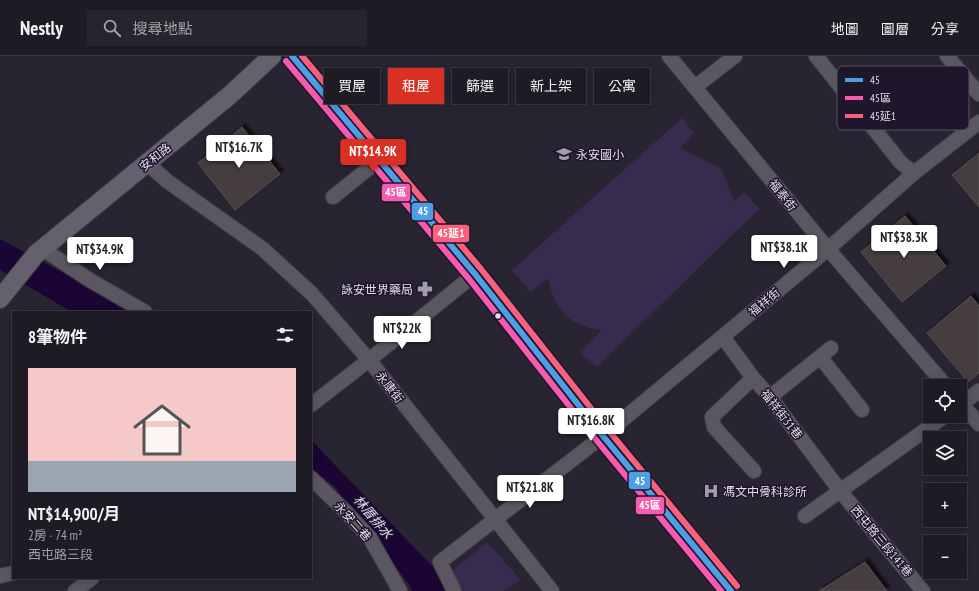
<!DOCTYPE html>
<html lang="zh-TW">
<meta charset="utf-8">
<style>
body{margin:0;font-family:"PT Sans Narrow","Noto Sans TC",sans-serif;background:#26242d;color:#f1f3f6;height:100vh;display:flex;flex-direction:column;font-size:15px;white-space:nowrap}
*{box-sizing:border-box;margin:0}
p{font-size:13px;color:#a1a1a7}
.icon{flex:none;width:22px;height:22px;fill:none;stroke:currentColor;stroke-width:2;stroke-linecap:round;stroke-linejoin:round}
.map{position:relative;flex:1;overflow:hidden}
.side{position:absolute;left:12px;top:255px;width:300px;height:268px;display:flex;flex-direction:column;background:#1e1b25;border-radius:0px;box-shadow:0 2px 10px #0003,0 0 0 1px #3c3942}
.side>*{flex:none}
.hud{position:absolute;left:324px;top:12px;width:380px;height:36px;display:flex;gap:8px}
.controls{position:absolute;left:923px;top:323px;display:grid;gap:8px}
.controls a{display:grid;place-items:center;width:44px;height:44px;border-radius:0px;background:#1e1b25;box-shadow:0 2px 10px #0003,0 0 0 1px #3c3942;font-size:20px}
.price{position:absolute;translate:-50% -34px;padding:0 9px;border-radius:4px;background:#fff;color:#222;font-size:13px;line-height:26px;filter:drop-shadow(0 1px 2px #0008)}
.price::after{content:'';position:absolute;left:50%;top:24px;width:12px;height:9px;margin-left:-6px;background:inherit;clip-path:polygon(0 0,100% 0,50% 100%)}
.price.selected{background:#d93025;color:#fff}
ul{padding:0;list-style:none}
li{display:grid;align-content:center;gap:8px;height:212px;padding:0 16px}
li span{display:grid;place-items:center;height:124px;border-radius:0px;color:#555}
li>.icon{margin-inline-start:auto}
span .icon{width:72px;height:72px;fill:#fffc;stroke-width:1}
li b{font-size:17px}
h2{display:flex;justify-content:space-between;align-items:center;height:48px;padding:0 16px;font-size:17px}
.tag{padding:0 14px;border-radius:0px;background:#1e1b25;box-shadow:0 2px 10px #0003,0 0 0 1px #3c3942;font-size:14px;line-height:36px}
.tag.selected{background:#d93025;color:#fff}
header{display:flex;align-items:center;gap:24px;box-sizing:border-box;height:56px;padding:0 20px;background:#1e1b25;border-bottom:1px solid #3c3942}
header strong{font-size:19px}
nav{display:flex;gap:22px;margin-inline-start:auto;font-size:14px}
.search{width:280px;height:36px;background:#26242d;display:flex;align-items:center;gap:10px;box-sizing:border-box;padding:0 14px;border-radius:0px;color:#a1a1a7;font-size:15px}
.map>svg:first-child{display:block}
</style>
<header>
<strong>Nestly</strong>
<div class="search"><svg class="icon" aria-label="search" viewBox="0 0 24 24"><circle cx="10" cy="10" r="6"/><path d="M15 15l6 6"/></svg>搜尋地點</div>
<nav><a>地圖</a><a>圖層</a><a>分享</a></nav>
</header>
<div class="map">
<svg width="979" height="535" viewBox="0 0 979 535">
<defs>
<filter id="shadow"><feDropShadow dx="3.5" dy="-3.5" stdDeviation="1" flood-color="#0009"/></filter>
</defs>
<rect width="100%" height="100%" fill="#282431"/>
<path fill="#382b50" d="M682,62L694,77L680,92L722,113L734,145L745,136L759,153L597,311L580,297L602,274C570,271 554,253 548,223L530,236L512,214Z
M487,486L521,524L504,535H461L451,516Z"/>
<path fill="#1b0534" d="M0,183L116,245L132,256H72L0,214Z
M311,384L433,511L446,535H412L408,527L334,430L311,412Z"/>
<path fill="#443e41" stroke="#544e50" filter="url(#shadow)" d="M242,71L280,118L235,154L198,107Z
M979,97V151L952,119Z
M905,160L946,210L902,246L861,196Z
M971,240L979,250V317L968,326L927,277Z
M865,506L887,535H819Z"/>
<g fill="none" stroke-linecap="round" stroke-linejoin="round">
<g stroke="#44404a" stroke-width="16">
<path id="minor" d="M292,0L475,218L603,380L731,535
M669,0L828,193L946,330
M816,0L901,107L914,117
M947,0L979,38
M695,31L735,0
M147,107L167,125L263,193L312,238L369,304L552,535
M333,141L379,104
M43,193L88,223L145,256
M723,281L753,322L770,341L841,436L923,535
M821,302L862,354
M753,322L712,361L714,371L754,415
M770,341L831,292
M960,346L979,368
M311,349L369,304L475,218
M960,349L979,335
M311,422L347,457L370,482L400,535
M805,460L945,360
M0,520L13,517
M75,535L92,522
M454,535L440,506L603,380L828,193L914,117L979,66"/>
</g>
<g stroke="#44404a" stroke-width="20">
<path id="major" d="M0,243L36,198L230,39L272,0"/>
</g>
<use href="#minor" stroke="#5b5761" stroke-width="14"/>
<use href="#major" stroke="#64606d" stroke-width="18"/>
<g stroke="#1e162b" stroke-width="9">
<path id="bus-1" d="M292,0L475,218L603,380L731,535"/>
</g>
<g stroke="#1e162b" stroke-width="9">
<path id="bus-2" d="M286,5L469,223L597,385L721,535"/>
</g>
<g stroke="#1e162b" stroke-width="9">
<path id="bus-3" d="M302,0L481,213L609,375L737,530"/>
</g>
<use href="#bus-1" stroke="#4d9ee5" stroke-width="6"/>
<use href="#bus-2" stroke="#f75aaf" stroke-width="6"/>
<use href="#bus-3" stroke="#f8607d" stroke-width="6"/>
</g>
<defs>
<g id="school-bare" transform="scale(1.2)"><path d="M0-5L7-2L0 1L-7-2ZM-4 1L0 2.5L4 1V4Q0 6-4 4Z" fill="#a19cab" stroke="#1e162b" stroke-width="2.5" paint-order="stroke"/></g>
<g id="pharmacy-bare" transform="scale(1.2)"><path d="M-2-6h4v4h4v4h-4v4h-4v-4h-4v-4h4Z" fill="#a19cab" stroke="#1e162b" stroke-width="2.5" paint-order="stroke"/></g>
<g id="hospital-bare" transform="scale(1.2)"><path d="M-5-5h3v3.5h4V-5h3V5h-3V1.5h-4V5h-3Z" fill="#a19cab" stroke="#1e162b" stroke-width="2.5" paint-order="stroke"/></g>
</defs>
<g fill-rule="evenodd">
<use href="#school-bare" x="564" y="98"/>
<use href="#pharmacy-bare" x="425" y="233"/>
<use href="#hospital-bare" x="711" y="435"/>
</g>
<circle fill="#e2ddec" stroke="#1e162b" stroke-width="1.5" cx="498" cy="260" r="3.5"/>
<g text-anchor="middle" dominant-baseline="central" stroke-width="3" stroke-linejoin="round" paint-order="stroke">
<g font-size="12" fill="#e2ddec" stroke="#1e162b" text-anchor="start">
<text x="576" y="98">永安國小</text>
<text x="413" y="233" text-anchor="end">詠安世界藥局</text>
<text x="723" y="435">馮文中骨科診所</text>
</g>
<g font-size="12" fill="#e2ddec" stroke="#1e162b">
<text transform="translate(155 101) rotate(-39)">安和路</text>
<text transform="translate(783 139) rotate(51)">福泰街</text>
<text transform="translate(764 246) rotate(-40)">福祥街</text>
<text transform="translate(390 331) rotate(52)">永康街</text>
<text transform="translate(782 358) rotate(52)">福祥街31巷</text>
<text transform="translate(353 465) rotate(48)">永安二巷</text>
<text transform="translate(882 485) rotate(50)">西屯路三段141巷</text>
</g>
<g font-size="13" font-style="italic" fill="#e5dbfd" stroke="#1e162b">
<text transform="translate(373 461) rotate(50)">林厝排水</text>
</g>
</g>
<rect x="837" y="10" width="132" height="64" rx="6" fill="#1e162b" stroke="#595265" stroke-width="1"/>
<rect x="845" y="22" width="18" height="4" fill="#4d9ee5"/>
<rect x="845" y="40" width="18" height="4" fill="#f75aaf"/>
<rect x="845" y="58" width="18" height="4" fill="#f8607d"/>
<g font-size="11" fill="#e2ddec">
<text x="870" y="28">45</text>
<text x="870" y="46">45區</text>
<text x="870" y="64">45延1</text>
</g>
<g stroke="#1e162b" stroke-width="1.5">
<rect x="381" y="127" width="30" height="19" rx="4" fill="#f75aaf"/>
<rect x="411" y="146" width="23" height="19" rx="4" fill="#4d9ee5"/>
<rect x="432" y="168" width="38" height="19" rx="4" fill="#f8607d"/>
<rect x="628" y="415" width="23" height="19" rx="4" fill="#4d9ee5"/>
<rect x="635" y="440" width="30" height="19" rx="4" fill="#f75aaf"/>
</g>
<g font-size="11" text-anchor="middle" font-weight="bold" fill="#fff">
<text x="396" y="140">45區</text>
<text x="423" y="159">45</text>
<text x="451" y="181">45延1</text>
<text x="640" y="429">45</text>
<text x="650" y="453">45區</text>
</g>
</svg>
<div class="controls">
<a><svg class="icon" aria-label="locate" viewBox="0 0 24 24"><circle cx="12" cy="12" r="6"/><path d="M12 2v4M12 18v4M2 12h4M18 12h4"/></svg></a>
<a><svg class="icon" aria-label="layers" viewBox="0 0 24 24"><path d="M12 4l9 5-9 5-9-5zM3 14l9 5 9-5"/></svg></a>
<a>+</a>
<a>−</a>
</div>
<b class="price" style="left:239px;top:113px">NT$16.7K</b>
<b class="price selected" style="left:373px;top:117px">NT$14.9K</b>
<b class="price" style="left:904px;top:203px">NT$38.3K</b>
<b class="price" style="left:784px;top:213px">NT$38.1K</b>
<b class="price" style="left:100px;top:215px">NT$34.9K</b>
<b class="price" style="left:402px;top:294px">NT$22K</b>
<b class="price" style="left:591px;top:386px">NT$16.8K</b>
<b class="price" style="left:530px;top:453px">NT$21.8K</b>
<div class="hud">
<a class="tag">買屋</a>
<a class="tag selected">租屋</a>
<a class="tag">篩選</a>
<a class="tag">新上架</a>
<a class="tag">公寓</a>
</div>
<section class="side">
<h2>8筆物件<svg class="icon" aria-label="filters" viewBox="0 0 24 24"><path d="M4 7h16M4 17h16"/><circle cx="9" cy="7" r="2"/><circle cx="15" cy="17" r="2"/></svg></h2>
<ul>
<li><span style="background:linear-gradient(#f6c9c9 75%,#9aa5b1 0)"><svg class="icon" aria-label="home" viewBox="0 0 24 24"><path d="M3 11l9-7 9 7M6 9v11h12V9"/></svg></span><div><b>NT$14,900/月</b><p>2房 · 74 m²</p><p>西屯路三段</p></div></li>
</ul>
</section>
</div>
